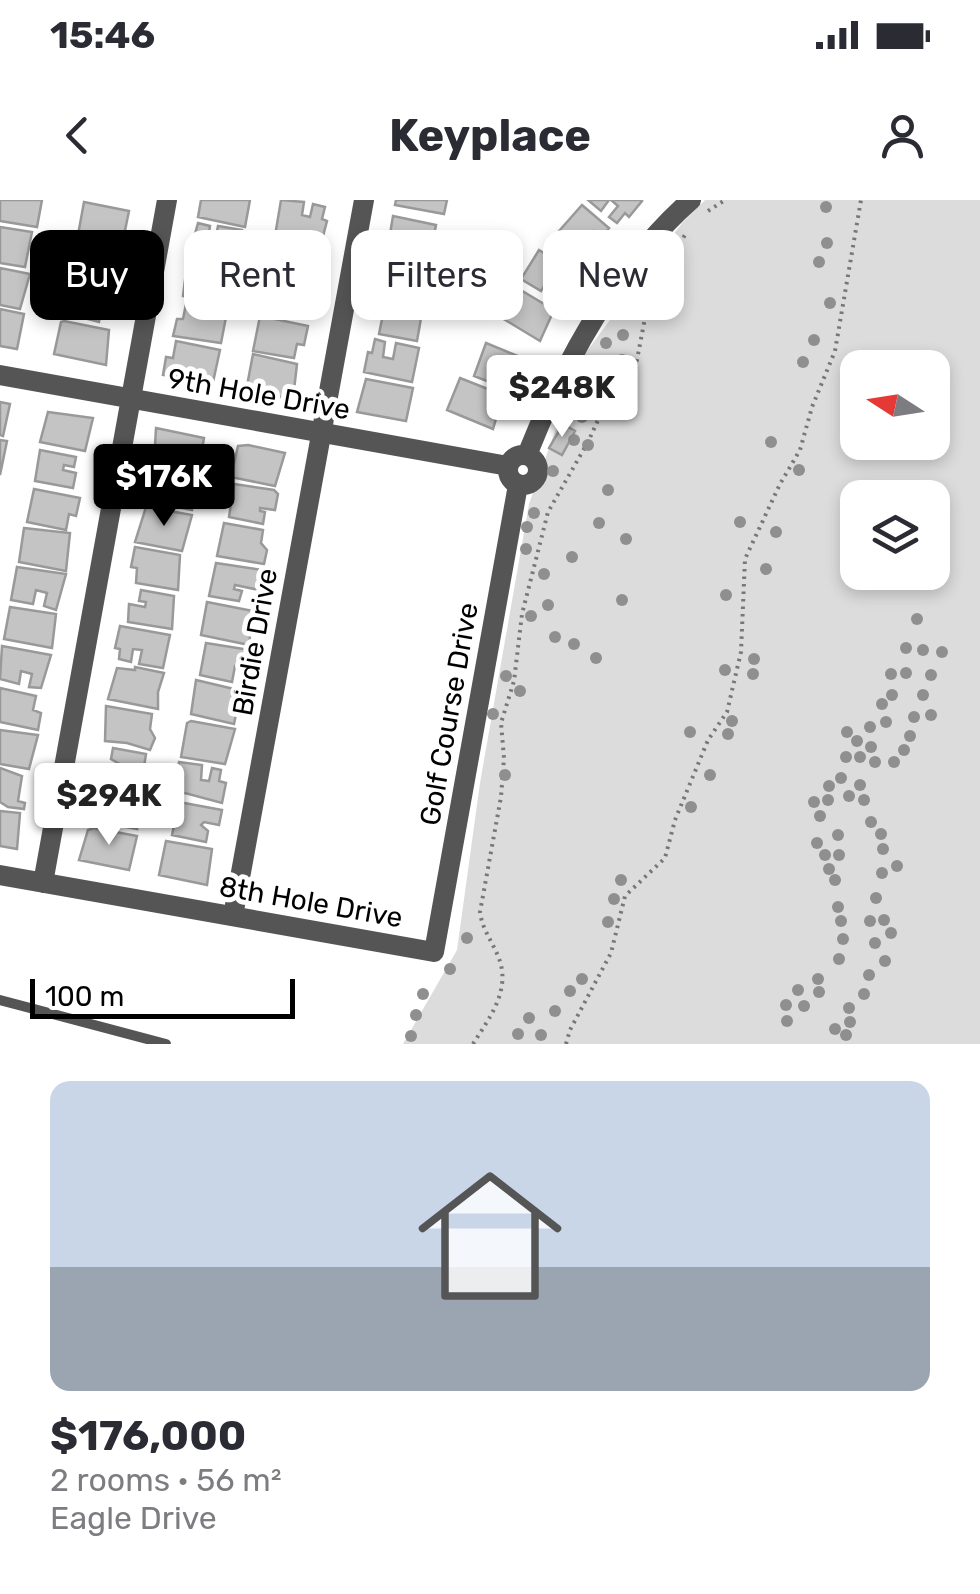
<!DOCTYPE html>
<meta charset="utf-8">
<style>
body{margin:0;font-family:Rubik,sans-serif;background:#f7f7f7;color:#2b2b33;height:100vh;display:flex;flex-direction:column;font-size:38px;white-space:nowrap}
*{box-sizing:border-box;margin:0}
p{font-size:32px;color:#7c7c81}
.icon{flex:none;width:55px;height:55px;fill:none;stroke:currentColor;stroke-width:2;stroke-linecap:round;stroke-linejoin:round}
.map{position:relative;height:844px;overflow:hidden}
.details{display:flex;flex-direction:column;background:#fff;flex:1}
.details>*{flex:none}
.guide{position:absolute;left:30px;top:30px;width:920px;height:90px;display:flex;gap:20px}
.needle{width:65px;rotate:282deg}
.fabs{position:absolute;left:840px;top:150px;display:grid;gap:20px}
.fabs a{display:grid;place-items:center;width:110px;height:110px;border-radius:20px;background:#fff;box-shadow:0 5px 15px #0003;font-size:50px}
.scale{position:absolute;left:30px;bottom:25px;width:265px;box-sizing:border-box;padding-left:10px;border:5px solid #000;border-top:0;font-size:28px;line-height:35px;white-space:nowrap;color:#000;-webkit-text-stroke:8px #fff;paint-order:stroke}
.price{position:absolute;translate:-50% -85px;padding:0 22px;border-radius:10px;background:#fff;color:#222;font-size:32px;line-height:65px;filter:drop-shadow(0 2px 5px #0008)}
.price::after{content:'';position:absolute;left:50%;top:60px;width:30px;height:22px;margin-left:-15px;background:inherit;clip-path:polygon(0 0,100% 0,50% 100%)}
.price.selected{background:#000;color:#fff}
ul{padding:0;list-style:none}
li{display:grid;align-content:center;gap:20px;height:530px;padding:0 50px}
li span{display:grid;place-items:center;height:310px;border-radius:20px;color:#555}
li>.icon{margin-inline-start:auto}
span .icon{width:180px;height:180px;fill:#fffc;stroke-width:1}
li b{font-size:42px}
.tag{padding:0 35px;border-radius:20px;background:#fff;box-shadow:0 5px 15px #0003;font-size:35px;line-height:90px}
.tag.selected{background:#000;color:#fff}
.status{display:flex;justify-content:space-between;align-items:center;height:70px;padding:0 50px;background:#fff;direction:ltr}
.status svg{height:28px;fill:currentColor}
header{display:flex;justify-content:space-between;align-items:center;height:130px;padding:0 50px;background:#fff;font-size:45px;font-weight:700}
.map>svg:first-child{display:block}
</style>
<div class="status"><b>15:46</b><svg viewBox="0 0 49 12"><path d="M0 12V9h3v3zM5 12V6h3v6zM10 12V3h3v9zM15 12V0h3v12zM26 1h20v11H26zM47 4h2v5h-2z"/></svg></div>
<header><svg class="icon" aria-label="back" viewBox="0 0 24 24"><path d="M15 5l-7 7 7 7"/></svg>Keyplace<svg class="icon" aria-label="person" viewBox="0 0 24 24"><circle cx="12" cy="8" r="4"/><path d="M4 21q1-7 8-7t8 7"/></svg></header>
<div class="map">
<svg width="980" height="844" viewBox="0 0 980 844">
<rect width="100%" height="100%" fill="#fff"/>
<path fill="#dcdcdc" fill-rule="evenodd" d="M705,0H980V844H403L457,750L480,583L529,304L581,159L682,23ZM858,168H932V242H858ZM858,298H932V372H858Z"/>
<path fill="#c4c4c4" stroke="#999" stroke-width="2.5" d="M0,0H42L37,27L0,21Z
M201,0H250L245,27L198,17Z
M281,0L304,2L302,15L310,17L313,4L325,7L322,19L327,21L322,40L276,30Z
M396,0H447L444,14L395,5Z
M588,0H609L601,11Z
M611,0H641L642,1L629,17L625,13L617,23L609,17L618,6Z
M84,2L129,11L122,45L78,35Z
M582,5L609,28L601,37L594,31L590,36L604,45L592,59L559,31Z
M393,16L436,25L430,58L396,52L399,41L405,42L407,35L390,34Z
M198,23L210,26L208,39L215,41L218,26L242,30L235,64L189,56Z
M0,27L32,32L25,67L0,63Z
M283,38L326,47L322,65L315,64L313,80L267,71L275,39Z
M76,41L116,49L113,65L121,67L118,86L71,76Z
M539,50L580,76L559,102L549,97L557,84L549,78L541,91L521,79Z
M388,57L435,66L429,99L379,90Z
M194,63L235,71L228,104L183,96L187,64Z
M0,68L30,74L20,109L0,105Z
M272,79L310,82L307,95L296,92L295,98L308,101L305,118L267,109Z
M70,81L114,90L110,108L94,103L93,110L101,112L99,122L65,113Z
M514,86L554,110L540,141L497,115Z
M378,98L423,107L417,141L379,134L382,119L374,118Z
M186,104L227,112L221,143L173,136L177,119H183Z
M0,109L24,114L17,149L0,146Z
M260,116L308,126L304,145L297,144L294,158L253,151Z
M64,121L109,130L106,165L54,154L61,122Z
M375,139L385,142L383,157L393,159L396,143L419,148L412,182L364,172L368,152L372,153Z
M176,141L220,150L213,182L163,175L166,157L173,158Z
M486,143L530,161L523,179L515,176L510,190L474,176Z
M253,154L297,164L293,199L246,191Z
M460,178L503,195L493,229L447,210Z
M366,179L413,188L406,221L357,212Z
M0,202L10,204L3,236L0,235Z
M48,212L93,218L85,251L40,242Z
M563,224L575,231L562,255L549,248Z
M156,228L204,238L198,272L154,263Z
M0,240L7,241L0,275Z
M248,245L285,253L275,286L231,277L238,246Z
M40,250L76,257L74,267L64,265L63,270L76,273L73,288L35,281Z
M148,268L198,278L192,310L167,305L169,293L161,291L159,304L147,302L149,290L144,288Z
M234,284L274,290L278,294L275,310L260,308V311L265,312L263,324L229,317Z
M34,289L80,298L76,316L69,314L66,330L27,322Z
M146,307L192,315L182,351L135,342Z
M224,323L263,330L261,343L267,350L264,364L217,356Z
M24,328L70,333L66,371L19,362Z
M135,347L180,355L178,390L136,383L137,368L131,367Z
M216,363L262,370L259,390L235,385L234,389L242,391L239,401L209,396Z
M17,367L66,374L56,410L44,406L47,393L36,390L33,404L11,400Z
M141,390L174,396L172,429L128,422L129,404L145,407L146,402L139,401Z
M207,402L253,411L249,445L201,435Z
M10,407L56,414L52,448L4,439Z
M120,426L170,435L163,468L139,464L142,450L133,449L131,462L119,459L120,449L115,448Z
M206,443L250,450L246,468L235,466L232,482L200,475Z
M2,446L51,455L41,488L29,487L32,474L21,471L19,484L0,479Z
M135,467L164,473L158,492V509L108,499L117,468L135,470Z
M196,480L234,489L232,500L238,505L234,524L191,514Z
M0,488L36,496L33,510L41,513L38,530L0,522Z
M106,506L152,514L150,529L155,538L150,550L127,543L105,541Z
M191,521L235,529L225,564L181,557L187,523Z
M0,530L38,535L29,569L0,564Z
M113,548L146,554L141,587L100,581L102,568L114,567L118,563L111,559Z
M179,562L202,565L201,580L209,581L212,568L221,570L219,581L226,583L222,603L185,593L174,595Z
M0,568L22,576L18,601L25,603L24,609L8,607L0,602Z
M93,586L138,595L134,613L137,629L93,621L95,607L89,606Z
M179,602L222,610L219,625L204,622L201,625L208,631L206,642L172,635Z
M0,611L20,613L17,649L0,646Z
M94,628L137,636L129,670L79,660L88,630Z
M166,641L212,649L207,685L159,675Z"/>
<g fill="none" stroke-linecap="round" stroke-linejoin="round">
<path stroke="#777" stroke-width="4" stroke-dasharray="2.5 5" stroke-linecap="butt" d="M708,11L725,0
M473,844C490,817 512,789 498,756C492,741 482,729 480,712L501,597L504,558L501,523L514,481L522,414L548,312L588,242L605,205L635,170L651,87L687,32
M566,844L570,830L611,753L625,696L665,658L675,620L708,540L727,512L741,452L745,359L780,284L800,250L812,207L835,151L861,0"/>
<path stroke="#555" stroke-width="10" d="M0,800L166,844"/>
<path stroke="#555" stroke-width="20" d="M0,175L508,266
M508 270a15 15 0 1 1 30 0a15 15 0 1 1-30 0Z
M527,255C564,162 615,67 691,0
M0,675L434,752L518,285
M43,683L167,0
M233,716L364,0"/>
</g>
<g fill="#8f8f8f">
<circle cx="826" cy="7" r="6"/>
<circle cx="827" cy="43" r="6"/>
<circle cx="819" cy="62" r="6"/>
<circle cx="655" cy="65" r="6"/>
<circle cx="830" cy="103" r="6"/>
<circle cx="623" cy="135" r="6"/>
<circle cx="814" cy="140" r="6"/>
<circle cx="606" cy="143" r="6"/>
<circle cx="622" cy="160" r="6"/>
<circle cx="803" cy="162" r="6"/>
<circle cx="592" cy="164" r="6"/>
<circle cx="609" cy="174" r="6"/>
<circle cx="580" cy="200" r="6"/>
<circle cx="582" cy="217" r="6"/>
<circle cx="574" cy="240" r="6"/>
<circle cx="771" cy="242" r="6"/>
<circle cx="588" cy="245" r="6"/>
<circle cx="799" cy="270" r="6"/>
<circle cx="553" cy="271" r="6"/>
<circle cx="608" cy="290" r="6"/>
<circle cx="534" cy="313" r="6"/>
<circle cx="740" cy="322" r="6"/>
<circle cx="599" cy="323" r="6"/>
<circle cx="527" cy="327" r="6"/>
<circle cx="776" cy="332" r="6"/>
<circle cx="626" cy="339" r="6"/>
<circle cx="526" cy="349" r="6"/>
<circle cx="572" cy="357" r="6"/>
<circle cx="766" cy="369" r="6"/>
<circle cx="544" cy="374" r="6"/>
<circle cx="726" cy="395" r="6"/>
<circle cx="622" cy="400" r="6"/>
<circle cx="548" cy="405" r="6"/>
<circle cx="531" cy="416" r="6"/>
<circle cx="917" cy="419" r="6"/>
<circle cx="555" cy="437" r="6"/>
<circle cx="574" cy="444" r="6"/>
<circle cx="906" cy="448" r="6"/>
<circle cx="923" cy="450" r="6"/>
<circle cx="942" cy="452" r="6"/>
<circle cx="596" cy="458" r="6"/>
<circle cx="754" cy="459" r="6"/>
<circle cx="725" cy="470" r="6"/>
<circle cx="906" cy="473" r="6"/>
<circle cx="753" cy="474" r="6"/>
<circle cx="891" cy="474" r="6"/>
<circle cx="931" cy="475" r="6"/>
<circle cx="506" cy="476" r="6"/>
<circle cx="520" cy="491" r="6"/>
<circle cx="892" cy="495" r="6"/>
<circle cx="923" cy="495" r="6"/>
<circle cx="882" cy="504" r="6"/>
<circle cx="493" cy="514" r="6"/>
<circle cx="931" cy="515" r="6"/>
<circle cx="914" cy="517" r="6"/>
<circle cx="732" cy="521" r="6"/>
<circle cx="886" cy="522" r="6"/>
<circle cx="870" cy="527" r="6"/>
<circle cx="690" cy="532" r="6"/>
<circle cx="847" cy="532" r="6"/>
<circle cx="728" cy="534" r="6"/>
<circle cx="910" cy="536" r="6"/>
<circle cx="857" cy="541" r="6"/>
<circle cx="871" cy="547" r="6"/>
<circle cx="904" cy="550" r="6"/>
<circle cx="846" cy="557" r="6"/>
<circle cx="860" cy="557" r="6"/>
<circle cx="875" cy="562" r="6"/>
<circle cx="894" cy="562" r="6"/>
<circle cx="505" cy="575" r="6"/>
<circle cx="710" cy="575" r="6"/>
<circle cx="841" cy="578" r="6"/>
<circle cx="860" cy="585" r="6"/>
<circle cx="829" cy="586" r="6"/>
<circle cx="849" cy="596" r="6"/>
<circle cx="828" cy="600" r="6"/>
<circle cx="864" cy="600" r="6"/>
<circle cx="814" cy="602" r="6"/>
<circle cx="691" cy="607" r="6"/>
<circle cx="820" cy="616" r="6"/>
<circle cx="871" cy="622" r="6"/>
<circle cx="881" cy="634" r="6"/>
<circle cx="838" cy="635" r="6"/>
<circle cx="817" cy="643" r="6"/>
<circle cx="883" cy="649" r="6"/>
<circle cx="825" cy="655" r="6"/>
<circle cx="839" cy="655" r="6"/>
<circle cx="897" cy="666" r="6"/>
<circle cx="829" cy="669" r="6"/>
<circle cx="882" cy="673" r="6"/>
<circle cx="621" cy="680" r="6"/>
<circle cx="835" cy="680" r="6"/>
<circle cx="876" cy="698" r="6"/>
<circle cx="614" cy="699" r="6"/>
<circle cx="838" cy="707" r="6"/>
<circle cx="884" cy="720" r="6"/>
<circle cx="841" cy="721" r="6"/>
<circle cx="870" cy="721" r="6"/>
<circle cx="608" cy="722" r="6"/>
<circle cx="891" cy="733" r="6"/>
<circle cx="467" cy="738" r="6"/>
<circle cx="843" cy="739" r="6"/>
<circle cx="875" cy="743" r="6"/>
<circle cx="839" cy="759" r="6"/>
<circle cx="885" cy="761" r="6"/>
<circle cx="450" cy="769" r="6"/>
<circle cx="869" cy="775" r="6"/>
<circle cx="582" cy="779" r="6"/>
<circle cx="818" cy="779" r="6"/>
<circle cx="798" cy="790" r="6"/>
<circle cx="570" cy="791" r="6"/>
<circle cx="819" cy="792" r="6"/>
<circle cx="423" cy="794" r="6"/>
<circle cx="864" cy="794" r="6"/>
<circle cx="786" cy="805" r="6"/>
<circle cx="804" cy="806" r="6"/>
<circle cx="849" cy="808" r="6"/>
<circle cx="555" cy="811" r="6"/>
<circle cx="416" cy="815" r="6"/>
<circle cx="529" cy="818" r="6"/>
<circle cx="787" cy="821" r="6"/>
<circle cx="850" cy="822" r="6"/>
<circle cx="835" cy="829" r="6"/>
<circle cx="518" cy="834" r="6"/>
<circle cx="541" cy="835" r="6"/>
<circle cx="846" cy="835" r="6"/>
<circle cx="411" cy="836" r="6"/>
</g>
<g text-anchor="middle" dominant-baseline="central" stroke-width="10" stroke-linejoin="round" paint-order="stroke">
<g font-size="28" fill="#000" stroke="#fff">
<text transform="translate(259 194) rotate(10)">9th Hole Drive</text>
<text transform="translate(255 442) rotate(-80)">Birdie Drive</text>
<text transform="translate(449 514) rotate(-80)">Golf Course Drive</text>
<text transform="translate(311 702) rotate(10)">8th Hole Drive</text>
</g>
</g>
</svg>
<div class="fabs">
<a><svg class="needle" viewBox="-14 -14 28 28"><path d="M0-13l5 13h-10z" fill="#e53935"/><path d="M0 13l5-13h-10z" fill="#7c7c81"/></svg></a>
<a><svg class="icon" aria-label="layers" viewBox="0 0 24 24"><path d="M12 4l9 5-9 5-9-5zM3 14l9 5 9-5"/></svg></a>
</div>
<div class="scale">100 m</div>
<b class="price" style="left:562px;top:240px">$248K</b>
<b class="price selected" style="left:164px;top:329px">$176K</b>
<b class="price" style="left:109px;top:648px">$294K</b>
<div class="guide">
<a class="tag selected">Buy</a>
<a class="tag">Rent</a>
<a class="tag">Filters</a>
<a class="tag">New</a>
</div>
</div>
<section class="details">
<ul>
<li><span style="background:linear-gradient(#c9d6e8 60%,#9aa5b1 0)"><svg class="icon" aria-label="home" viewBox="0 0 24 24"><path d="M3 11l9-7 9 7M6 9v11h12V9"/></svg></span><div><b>$176,000</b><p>2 rooms · 56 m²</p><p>Eagle Drive</p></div></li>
</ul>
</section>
